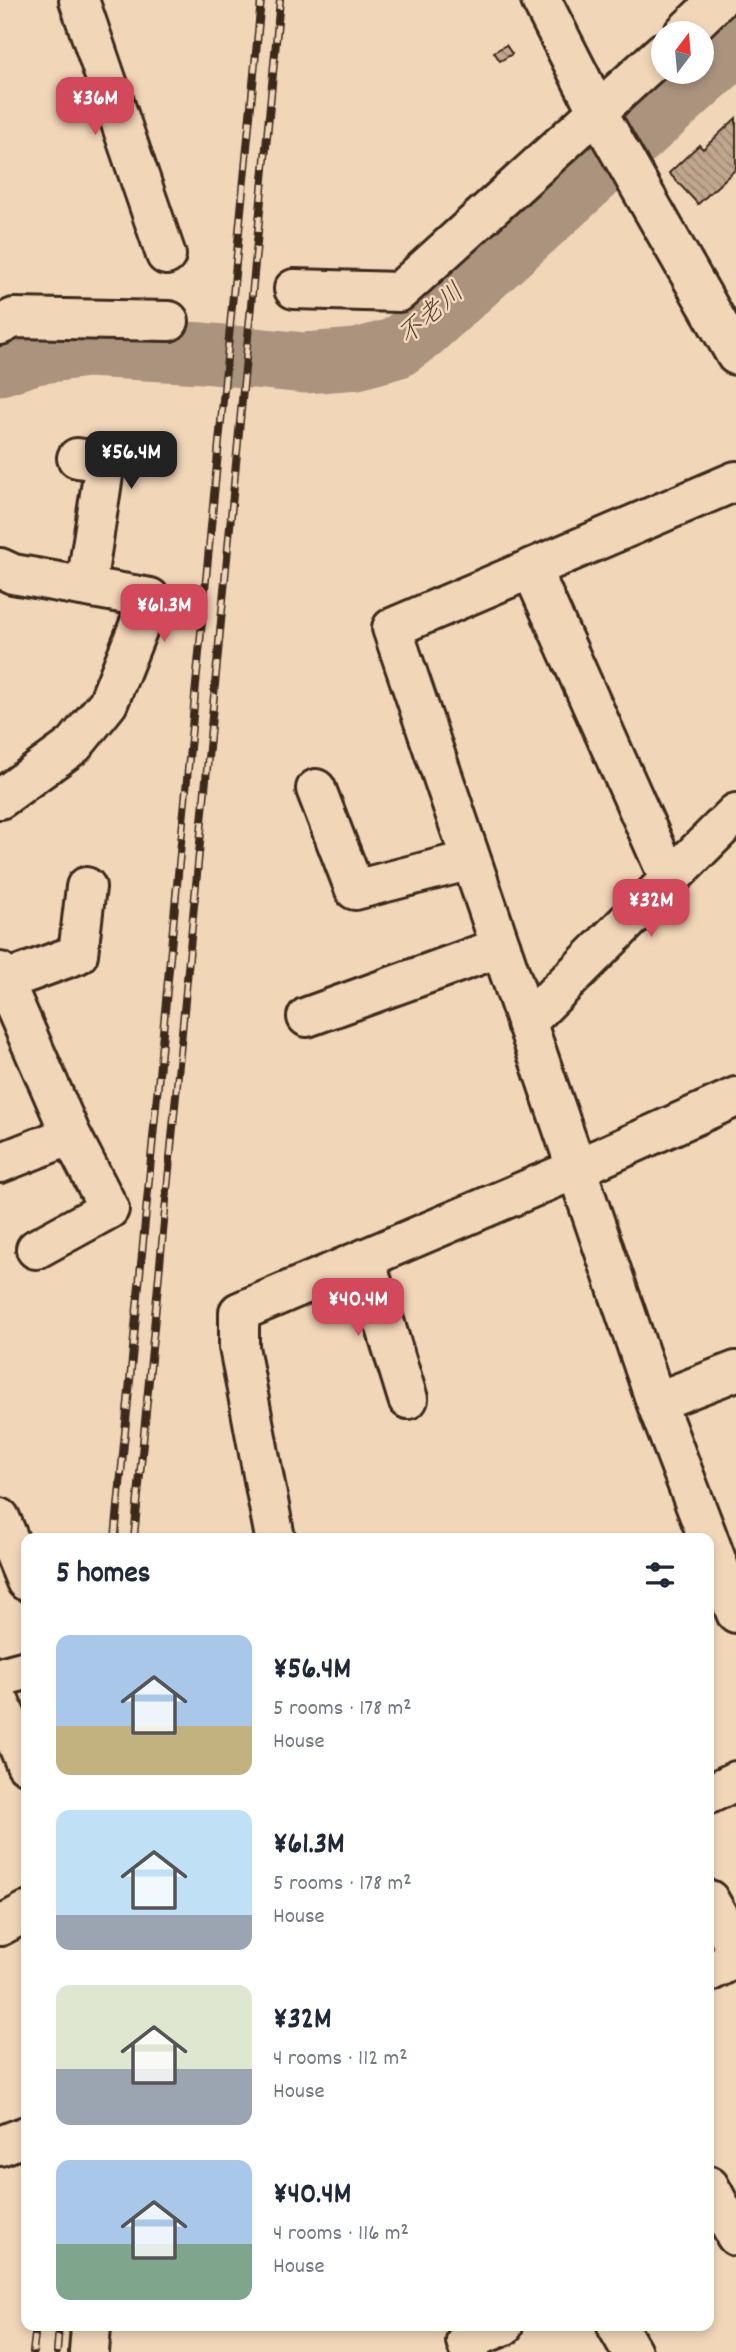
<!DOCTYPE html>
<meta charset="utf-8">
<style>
body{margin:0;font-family:Dekko,"Klee One",sans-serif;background:#f2f2f3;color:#1f2937;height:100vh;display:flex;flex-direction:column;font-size:26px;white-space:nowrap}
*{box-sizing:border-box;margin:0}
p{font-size:23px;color:#747a83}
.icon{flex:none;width:38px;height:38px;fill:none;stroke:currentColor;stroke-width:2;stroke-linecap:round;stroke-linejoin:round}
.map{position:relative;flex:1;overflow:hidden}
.sheet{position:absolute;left:21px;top:1533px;width:693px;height:798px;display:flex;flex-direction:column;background:#fff;border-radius:14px;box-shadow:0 4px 10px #0003}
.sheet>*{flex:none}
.needle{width:46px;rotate:16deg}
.controls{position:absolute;left:651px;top:21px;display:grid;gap:14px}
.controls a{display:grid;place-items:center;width:63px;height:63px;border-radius:50%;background:#fff;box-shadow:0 4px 10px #0003;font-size:35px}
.price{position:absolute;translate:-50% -60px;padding:0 16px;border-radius:14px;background:#d1495b;color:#fff;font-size:23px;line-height:46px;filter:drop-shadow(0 2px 4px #0008)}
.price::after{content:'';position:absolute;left:50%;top:42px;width:21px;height:16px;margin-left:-10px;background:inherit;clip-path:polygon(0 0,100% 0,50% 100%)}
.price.selected{background:#222;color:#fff}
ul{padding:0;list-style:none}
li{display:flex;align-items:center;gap:21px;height:175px;padding:0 35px}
li span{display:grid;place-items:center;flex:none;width:196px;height:140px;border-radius:14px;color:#555}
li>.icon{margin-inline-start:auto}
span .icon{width:84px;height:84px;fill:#fffc;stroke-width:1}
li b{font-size:30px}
h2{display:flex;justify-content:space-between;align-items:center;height:84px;padding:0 35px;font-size:30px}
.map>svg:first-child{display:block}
</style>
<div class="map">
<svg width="736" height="2352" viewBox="0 0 736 2352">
<defs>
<pattern id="building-back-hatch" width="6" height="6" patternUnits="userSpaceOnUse" patternTransform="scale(1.75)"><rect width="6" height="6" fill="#bfa68d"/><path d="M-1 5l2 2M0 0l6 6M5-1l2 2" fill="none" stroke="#9c8773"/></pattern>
</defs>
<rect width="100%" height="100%" fill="#f1d6b8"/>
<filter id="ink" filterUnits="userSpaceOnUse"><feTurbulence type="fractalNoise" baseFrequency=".0143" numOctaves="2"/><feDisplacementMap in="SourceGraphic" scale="14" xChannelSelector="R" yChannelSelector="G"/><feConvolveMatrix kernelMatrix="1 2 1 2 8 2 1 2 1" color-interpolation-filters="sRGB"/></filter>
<g filter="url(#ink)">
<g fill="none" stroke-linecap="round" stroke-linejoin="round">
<path stroke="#ab947e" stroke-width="61" d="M0,365L35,354L86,347L203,353L305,363L357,359L396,348L420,331L736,45"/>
</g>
<path fill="url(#building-back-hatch)" stroke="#3b2a1e" stroke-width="2" d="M506,45L512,54L500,61L494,52Z
M736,118V169L698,204L669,173L699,145L703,149Z"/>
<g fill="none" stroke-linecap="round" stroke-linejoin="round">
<g stroke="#3b2a1e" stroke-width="44">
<path id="minor" d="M79,0L166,255
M541,0L603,122L736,355
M684,33L718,0
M294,289L399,292L663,52
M0,325L14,318L169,321
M77,458L105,462L86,586
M0,568L13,574L150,598L108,703L74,745L0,799
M531,568L669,878
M316,789L355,890L471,860
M0,972L71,1135L109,1209L36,1249
M4,981L78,954L86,887
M307,1017L501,947
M526,1023L736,813
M0,1163L71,1135
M365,1259L408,1399
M656,1402L736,1371
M0,1518L26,1581
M275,1538L239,1347V1312L576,1169L736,1097
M708,1538L656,1402L392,628L736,481
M709,1541L736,1613
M0,1677L26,1670
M0,1703L26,1764
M709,1900L736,1948
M0,1926L26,1912
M709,1972L736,1958
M709,2186L736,2236
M617,2326L632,2352
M89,2352L91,2326
M470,2352L466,2341L503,2326"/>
</g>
<g stroke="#3b2a1e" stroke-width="44">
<path id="major" d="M709,1794L736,1781
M0,2146L26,2136"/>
</g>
<use href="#minor" stroke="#f1d6b8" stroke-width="38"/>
<use href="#major" stroke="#f1d6b8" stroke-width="38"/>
<g stroke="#3b2a1e" stroke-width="8">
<path id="rail" d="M115,1538L261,0
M134,1538L280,0
M33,2352L36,2326
M57,2352L59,2326"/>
</g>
<use href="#rail" stroke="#f1d6b8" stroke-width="5" stroke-dasharray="16" stroke-linecap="butt"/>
</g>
</g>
<g text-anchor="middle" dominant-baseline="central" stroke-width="5" stroke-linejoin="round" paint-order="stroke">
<g font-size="26" font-style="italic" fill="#574436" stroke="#f1d6b8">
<text transform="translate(432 315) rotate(-41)">不老川</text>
</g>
</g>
</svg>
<div class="controls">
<a><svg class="needle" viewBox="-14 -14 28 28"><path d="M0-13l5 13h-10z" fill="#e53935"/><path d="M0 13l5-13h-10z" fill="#747a83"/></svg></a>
</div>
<b class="price" style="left:95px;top:137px">¥36M</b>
<b class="price selected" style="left:131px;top:491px">¥56.4M</b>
<b class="price" style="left:164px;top:644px">¥61.3M</b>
<b class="price" style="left:651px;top:939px">¥32M</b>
<b class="price" style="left:358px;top:1338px">¥40.4M</b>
<section class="sheet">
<h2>5 homes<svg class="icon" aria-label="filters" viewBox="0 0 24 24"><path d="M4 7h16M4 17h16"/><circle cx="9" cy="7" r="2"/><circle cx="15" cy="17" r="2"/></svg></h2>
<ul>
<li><span style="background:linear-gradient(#a9c7e8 65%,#c2b280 0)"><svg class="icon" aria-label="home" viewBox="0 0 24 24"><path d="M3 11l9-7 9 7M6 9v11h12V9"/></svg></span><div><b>¥56.4M</b><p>5 rooms · 178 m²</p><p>House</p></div></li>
<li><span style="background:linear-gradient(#bfe0f5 75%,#9aa5b1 0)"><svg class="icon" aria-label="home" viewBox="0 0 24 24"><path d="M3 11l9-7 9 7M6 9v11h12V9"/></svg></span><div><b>¥61.3M</b><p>5 rooms · 178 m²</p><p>House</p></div></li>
<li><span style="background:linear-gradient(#dfe7d0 60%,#9aa5b1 0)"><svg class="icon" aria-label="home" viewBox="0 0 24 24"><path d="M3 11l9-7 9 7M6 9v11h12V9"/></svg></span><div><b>¥32M</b><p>4 rooms · 112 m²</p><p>House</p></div></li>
<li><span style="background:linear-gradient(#a9c7e8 60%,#7fa58c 0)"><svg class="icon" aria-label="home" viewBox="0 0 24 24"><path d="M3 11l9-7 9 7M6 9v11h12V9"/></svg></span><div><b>¥40.4M</b><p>4 rooms · 116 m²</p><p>House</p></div></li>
</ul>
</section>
</div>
